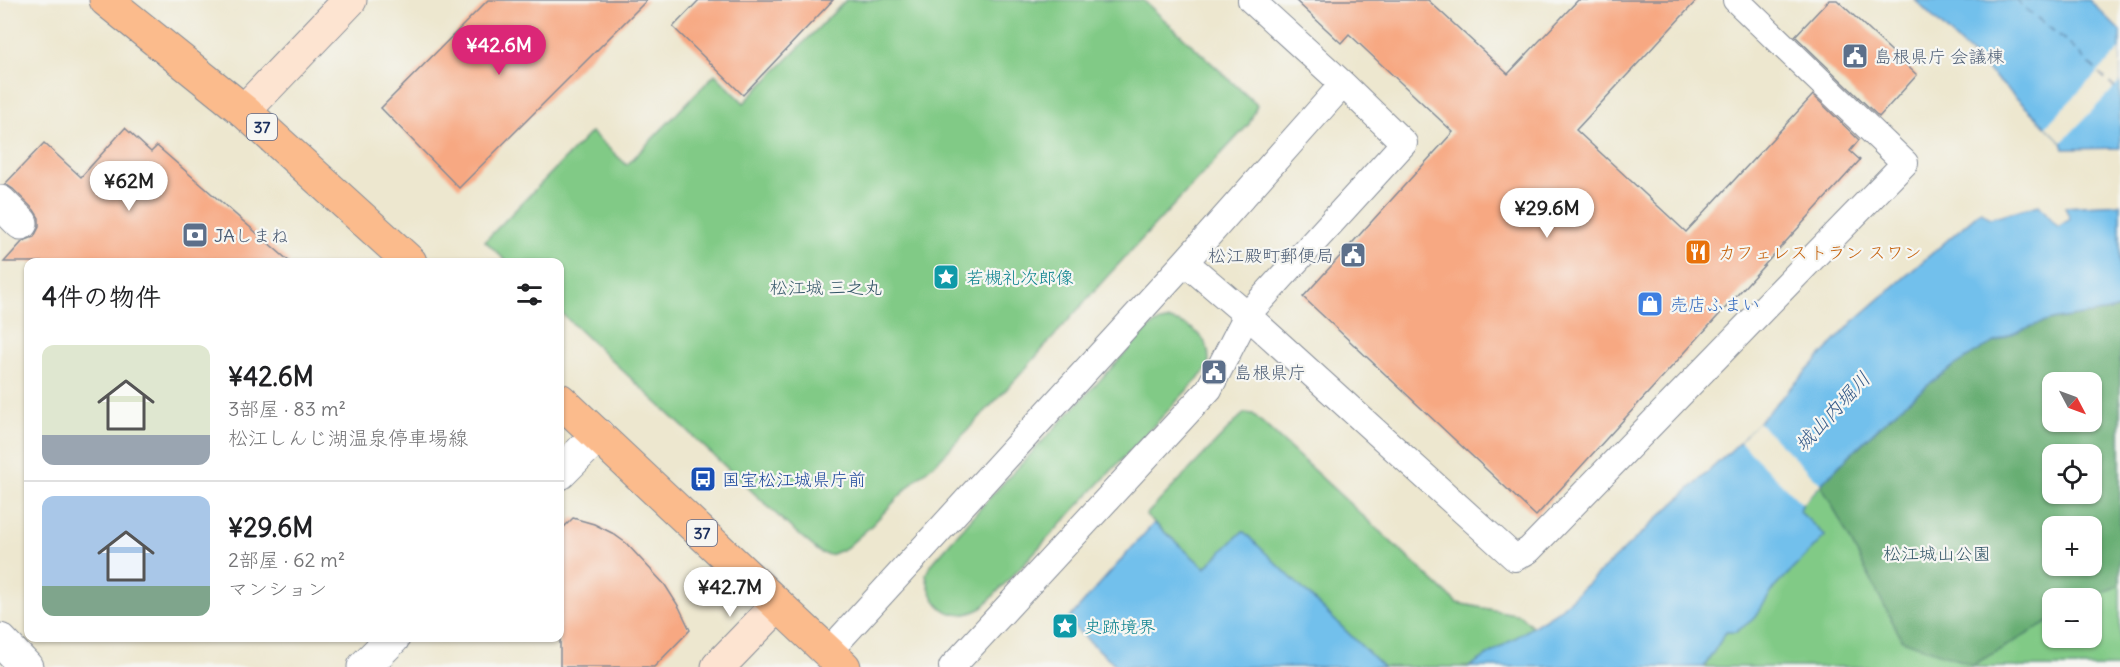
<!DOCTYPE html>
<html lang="ja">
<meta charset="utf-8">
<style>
body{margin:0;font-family:Delius,"Klee One",sans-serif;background:#f6f6f6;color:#202124;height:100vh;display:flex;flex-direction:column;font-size:22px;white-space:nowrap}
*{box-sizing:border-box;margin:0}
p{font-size:20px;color:#757577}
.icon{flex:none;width:33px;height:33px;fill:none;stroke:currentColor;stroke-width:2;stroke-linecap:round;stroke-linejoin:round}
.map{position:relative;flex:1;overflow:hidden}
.details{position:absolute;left:24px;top:258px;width:540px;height:384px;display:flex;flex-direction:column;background:#fff;border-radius:12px;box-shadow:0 2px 4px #0004}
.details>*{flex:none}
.needle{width:39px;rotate:131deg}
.fabs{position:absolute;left:2042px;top:372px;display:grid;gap:12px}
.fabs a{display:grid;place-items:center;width:60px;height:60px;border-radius:12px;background:#fff;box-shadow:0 2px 4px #0004;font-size:30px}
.price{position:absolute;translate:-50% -51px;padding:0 14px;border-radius:21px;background:#fff;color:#222;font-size:20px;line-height:39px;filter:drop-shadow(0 2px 3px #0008)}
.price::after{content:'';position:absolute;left:50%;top:36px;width:18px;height:14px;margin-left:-9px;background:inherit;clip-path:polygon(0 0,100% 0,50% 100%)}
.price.active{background:#db2777;color:#fff}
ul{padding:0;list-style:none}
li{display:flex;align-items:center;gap:18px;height:150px;padding:0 18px}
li+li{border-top:2px solid #e0e0e0}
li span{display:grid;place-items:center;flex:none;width:168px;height:120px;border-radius:12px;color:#555}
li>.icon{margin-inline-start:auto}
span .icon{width:72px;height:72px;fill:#fffc;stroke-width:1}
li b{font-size:26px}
h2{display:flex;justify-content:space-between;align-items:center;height:72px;padding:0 18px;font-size:26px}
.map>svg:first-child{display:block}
</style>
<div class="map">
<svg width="2120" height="667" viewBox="0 0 2120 667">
<rect width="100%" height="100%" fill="#f6f6f2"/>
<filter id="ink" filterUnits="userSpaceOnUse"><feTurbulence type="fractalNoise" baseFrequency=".0167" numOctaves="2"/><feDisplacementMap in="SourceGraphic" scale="12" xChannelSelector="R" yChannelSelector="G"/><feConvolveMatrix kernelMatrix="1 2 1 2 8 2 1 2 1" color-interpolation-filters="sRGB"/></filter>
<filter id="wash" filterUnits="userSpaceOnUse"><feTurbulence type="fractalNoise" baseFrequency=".008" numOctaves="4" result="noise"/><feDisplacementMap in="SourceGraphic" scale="24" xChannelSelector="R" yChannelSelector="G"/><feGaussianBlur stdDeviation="1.35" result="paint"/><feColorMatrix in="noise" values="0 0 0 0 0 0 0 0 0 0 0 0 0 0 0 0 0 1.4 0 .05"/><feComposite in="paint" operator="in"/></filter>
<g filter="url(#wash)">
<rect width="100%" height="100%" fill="#ede7cf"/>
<path fill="#81ca86" stroke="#4e7c72" stroke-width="1.5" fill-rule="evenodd" d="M846,0H1143L1257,105L1249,124L1104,280L1018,377L941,458L914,481L872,525L846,548L830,555L821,553L790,527L560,312V262H507L485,241L591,132L627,165L715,74L744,103Z
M2120,308V667H1704L1726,632H1736L1752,620L1776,586L1825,536L1800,512L1802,504L1832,473L1935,379L1966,358L2048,321ZM2052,382H2091V422H2052ZM2052,454H2091V494H2052ZM2052,526H2091V566H2052ZM2052,598H2091V638H2052Z
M1170,320C1195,326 1213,340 1208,368L982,608C950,625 931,606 926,574L930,566L991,496L1148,329L1157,323Z
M1245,413L1253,414L1457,603L1520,615L1533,627L1469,667H1383L1243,531L1205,568L1146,515L1240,417Z"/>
<path fill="#68ae73" stroke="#426e68" stroke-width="1.5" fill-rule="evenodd" d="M2120,308V585L2090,598H2052V620L1973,665L1902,640L1821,484C1887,419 1955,346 2048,321C2072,315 2097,315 2120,308ZM2052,382H2091V422H2052ZM2052,454H2091V494H2052ZM2052,526H2091V566H2052Z"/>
<path fill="#72c0ec" stroke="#4678a5" stroke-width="1.5" d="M1915,0H2089L2120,31V148L2064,149L2062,142Z
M2120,204V308C2097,315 2072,315 2048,321C1952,347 1869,434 1802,504L1800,512L1825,536L1776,586L1752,620L1736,632H1726L1704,667H1469L1558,611L1740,442L1854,321L1981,211L1990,218L2039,205L2058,227L2070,219L2065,207Z
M1154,523L1205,568L1243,531L1383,667H1118L1067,621Z"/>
<path fill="#ede7cf" d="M2120,49V82L2062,142L2046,126Z
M1758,422L1821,484L1802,504L1740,442Z"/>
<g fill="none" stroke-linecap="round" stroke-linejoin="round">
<path stroke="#355a89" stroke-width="1.5" stroke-dasharray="8 6" stroke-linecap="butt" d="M2015,0L2066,41L2120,93"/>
</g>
<g id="blocks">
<path fill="#f7a882" d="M488,0H647L459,188L381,108Z
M699,0H833L743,95L673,27Z
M1295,0H1428L1508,74L1578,0H1697L1576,130L1686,232L1813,95L1859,140L1850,151L1860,160L1536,516L1303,297L1453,132L1349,34L1341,43Z
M1829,0H1837L1917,75L1879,117L1795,36Z
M125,128L151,152L157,146L290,262H4L23,241L34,237L39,227V218L34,210L13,189L5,184L44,143L81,177Z
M573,518L594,524L612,533L626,543L665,585L679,607L690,630L654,667H560V531Z"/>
</g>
</g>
<g filter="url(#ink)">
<use href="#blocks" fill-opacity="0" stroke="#848b96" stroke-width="1.5"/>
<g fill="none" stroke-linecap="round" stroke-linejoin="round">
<g stroke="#848b96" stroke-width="28">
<path id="lane" d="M1185,262L1247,315L1404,143L1343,84
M829,651L1185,262L1343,84L1251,0
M952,667L1209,389L1247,315L1515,558L1529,550L1905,163L1736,0"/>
</g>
<g stroke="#848b96" stroke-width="35">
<path id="street" d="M0,202L21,223
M560,473L598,435
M0,640L26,667
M364,667L393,638"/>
</g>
<g stroke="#848b96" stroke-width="35">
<path id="secondary" d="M244,111L350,0
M718,667L778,605"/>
</g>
<g stroke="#848b96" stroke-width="35">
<path id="primary" d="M106,0L244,111L410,262
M560,400L844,667"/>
</g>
<use href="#lane" stroke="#fff" stroke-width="26"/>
<use href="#street" stroke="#fff" stroke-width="33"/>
<use href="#secondary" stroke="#fde4d1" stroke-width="33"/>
<use href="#primary" stroke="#fbbb8c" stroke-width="33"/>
</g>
</g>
<defs>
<g id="civic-square" transform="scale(1.35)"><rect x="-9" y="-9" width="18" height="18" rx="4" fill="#5c6f8a" stroke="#f6f6f2"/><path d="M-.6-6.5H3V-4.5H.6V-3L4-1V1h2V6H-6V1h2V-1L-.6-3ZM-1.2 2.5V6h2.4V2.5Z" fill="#fff"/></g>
<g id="bank-square" transform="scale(1.35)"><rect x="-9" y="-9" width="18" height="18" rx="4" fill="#5c6f8a" stroke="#f6f6f2"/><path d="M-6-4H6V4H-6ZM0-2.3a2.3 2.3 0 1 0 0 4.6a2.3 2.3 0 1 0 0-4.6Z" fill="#fff"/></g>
<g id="restaurant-square" transform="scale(1.35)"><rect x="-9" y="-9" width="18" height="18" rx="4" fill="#e8710a" stroke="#f6f6f2"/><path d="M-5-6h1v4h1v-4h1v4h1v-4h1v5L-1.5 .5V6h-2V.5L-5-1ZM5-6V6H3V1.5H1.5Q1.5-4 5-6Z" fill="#fff"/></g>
<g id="sight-square" transform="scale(1.35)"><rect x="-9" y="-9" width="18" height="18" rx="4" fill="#0f9aa8" stroke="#f6f6f2"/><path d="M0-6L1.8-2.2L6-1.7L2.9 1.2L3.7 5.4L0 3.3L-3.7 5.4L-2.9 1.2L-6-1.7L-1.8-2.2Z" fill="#fff"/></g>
<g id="shop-square" transform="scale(1.35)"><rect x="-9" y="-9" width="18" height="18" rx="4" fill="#3f7fe0" stroke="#f6f6f2"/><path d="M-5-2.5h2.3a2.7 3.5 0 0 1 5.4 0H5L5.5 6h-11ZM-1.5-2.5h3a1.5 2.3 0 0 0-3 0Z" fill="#fff"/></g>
<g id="bus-square" transform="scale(1.35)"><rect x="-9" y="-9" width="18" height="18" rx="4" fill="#1a4fb4" stroke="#f6f6f2"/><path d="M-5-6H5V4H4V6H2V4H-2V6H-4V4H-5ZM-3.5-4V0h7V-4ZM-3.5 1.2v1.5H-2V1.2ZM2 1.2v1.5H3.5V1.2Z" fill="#fff"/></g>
</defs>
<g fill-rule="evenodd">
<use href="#civic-square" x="1855" y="56"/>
<use href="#bank-square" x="195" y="235"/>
<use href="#restaurant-square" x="1698" y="252"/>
<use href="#civic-square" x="1353" y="255"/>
<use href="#sight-square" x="946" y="277"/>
<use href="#shop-square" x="1650" y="304"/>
<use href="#civic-square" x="1214" y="372"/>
<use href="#bus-square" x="703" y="479"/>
<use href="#sight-square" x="1065" y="626"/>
</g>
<g text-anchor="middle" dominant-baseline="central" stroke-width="4.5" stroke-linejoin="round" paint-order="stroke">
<g fill="#f6f6f2" stroke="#5d6b8a" stroke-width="1.5">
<rect x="247" y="114" width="30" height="26" rx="4.5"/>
<rect x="687" y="520" width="30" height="26" rx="4.5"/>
</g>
<g font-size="16" font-weight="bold" fill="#1b2f5e">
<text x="262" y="127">37</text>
<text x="702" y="533">37</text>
</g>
<g font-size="18" fill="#4e5e75" stroke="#f6f6f2" text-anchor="start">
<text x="1874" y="56">島根県庁 会議棟</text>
<text x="214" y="235">JAしまね</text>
<text x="1334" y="255" text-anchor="end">松江殿町郵便局</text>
<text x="1234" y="372">島根県庁</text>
</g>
<g font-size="18" fill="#c56008" stroke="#f6f6f2" text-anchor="start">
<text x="1718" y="252">カフェレストラン スワン</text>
</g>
<g font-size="18" fill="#0d838f" stroke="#f6f6f2" text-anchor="start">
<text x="966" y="277">若槻礼次郎像</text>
<text x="1084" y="626">史跡境界</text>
</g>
<g font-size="18" fill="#345668" stroke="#f6f6f2">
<text x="826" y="287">松江城 三之丸</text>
<text x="1937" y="553">松江城山公園</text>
</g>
<g font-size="18" fill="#366cbe" stroke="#f6f6f2" text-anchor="start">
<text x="1670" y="304">売店ふまい</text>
</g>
<g font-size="18" fill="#164399" stroke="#f6f6f2" text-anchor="start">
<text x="722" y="479">国宝松江城県庁前</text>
</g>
<g font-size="20" font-style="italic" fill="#355a89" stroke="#f6f6f2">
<text transform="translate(1832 411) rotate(-47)">城山内堀川</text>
</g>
</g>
</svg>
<div class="fabs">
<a><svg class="needle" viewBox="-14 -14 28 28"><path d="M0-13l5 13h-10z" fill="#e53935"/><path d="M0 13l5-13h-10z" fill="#757577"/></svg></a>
<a><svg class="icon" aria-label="locate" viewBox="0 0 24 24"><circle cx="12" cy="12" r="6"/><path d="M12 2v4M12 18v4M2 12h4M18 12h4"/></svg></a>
<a>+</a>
<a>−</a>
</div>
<b class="price active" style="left:499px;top:76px">¥42.6M</b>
<b class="price" style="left:129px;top:212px">¥62M</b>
<b class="price" style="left:1547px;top:239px">¥29.6M</b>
<b class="price" style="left:730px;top:618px">¥42.7M</b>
<section class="details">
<h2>4件の物件<svg class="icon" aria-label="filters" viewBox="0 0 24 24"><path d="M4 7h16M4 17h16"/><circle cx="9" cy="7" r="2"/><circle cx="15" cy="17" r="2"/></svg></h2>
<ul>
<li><span style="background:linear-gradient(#dfe7d0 75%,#9aa5b1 0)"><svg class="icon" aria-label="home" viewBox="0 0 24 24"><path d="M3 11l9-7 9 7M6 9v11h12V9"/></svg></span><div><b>¥42.6M</b><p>3部屋 · 83 m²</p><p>松江しんじ湖温泉停車場線</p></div></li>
<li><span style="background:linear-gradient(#a9c7e8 75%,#7fa58c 0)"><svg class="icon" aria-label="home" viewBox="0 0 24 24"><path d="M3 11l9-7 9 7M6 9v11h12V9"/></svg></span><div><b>¥29.6M</b><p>2部屋 · 62 m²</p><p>マンション</p></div></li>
</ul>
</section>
</div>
